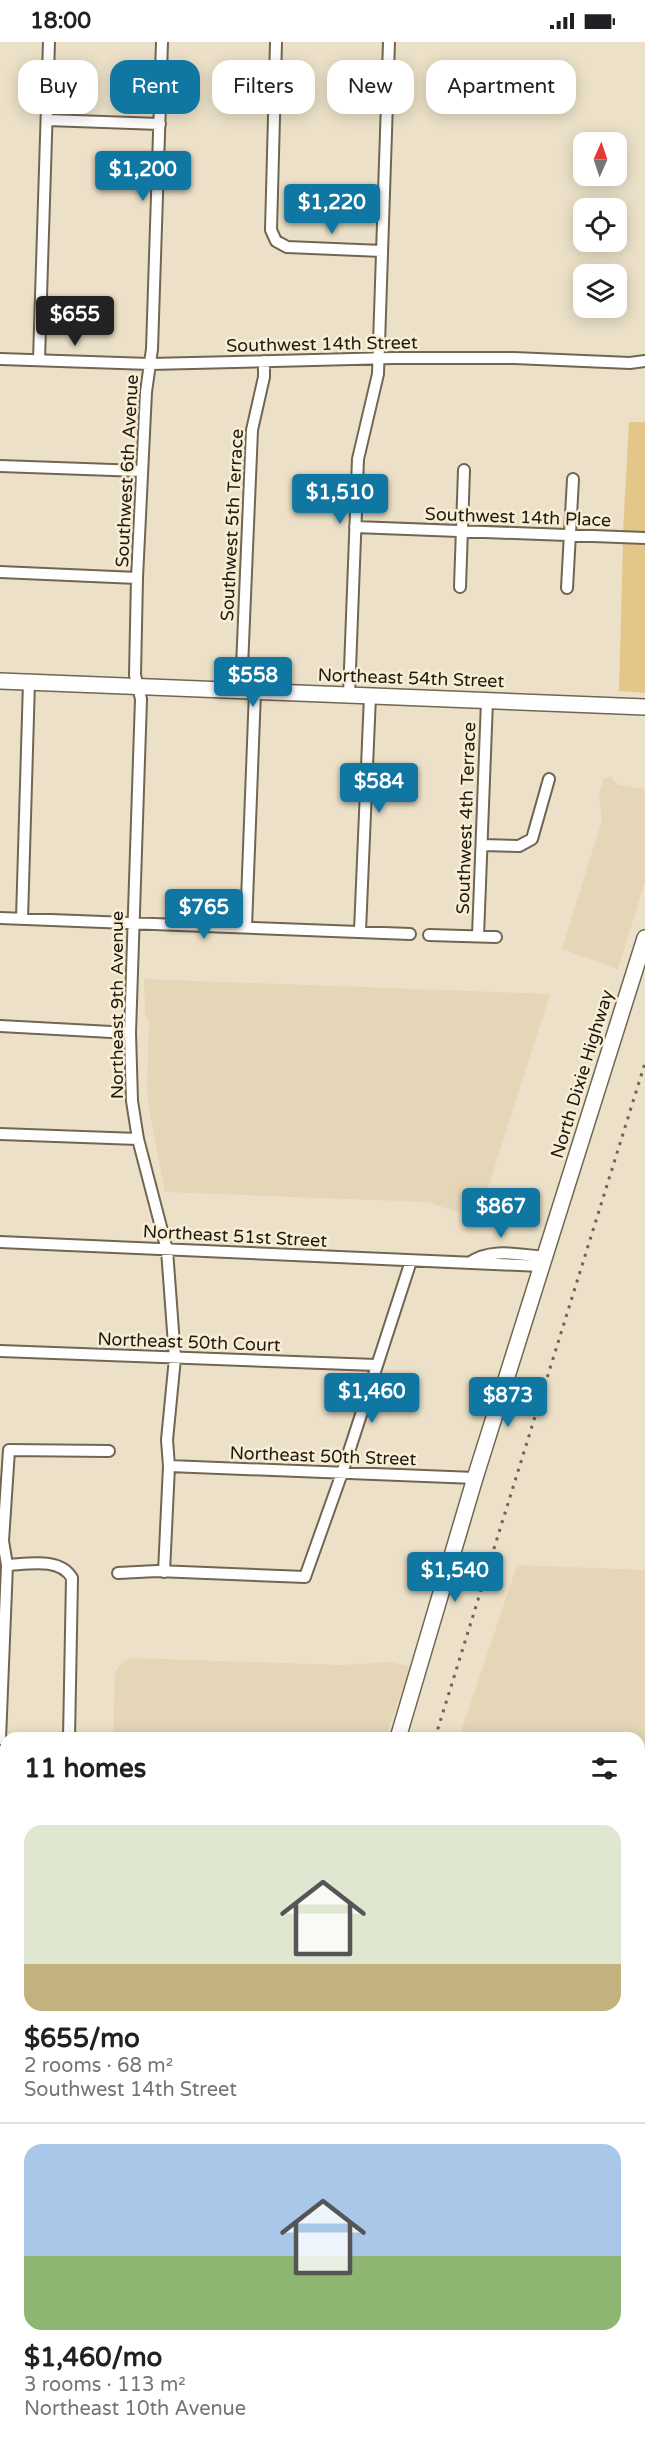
<!DOCTYPE html>
<meta charset="utf-8">
<style>
body{margin:0;font-family:"Varela Round",sans-serif;background:#f2f2f2;color:#202124;height:100vh;display:flex;flex-direction:column;font-size:22px;white-space:nowrap}
*{box-sizing:border-box;margin:0}
p{font-size:20px;color:#757577}
.icon{flex:none;width:33px;height:33px;fill:none;stroke:currentColor;stroke-width:2;stroke-linecap:round;stroke-linejoin:round}
.map{position:relative;flex:1;overflow:hidden}
.sheet{position:absolute;left:0px;top:1690px;width:645px;height:722px;display:flex;flex-direction:column;background:#fff;border-radius:18px 18px 0 0;box-shadow:0 3px 15px #0003}
.sheet>*{flex:none}
.banner{position:absolute;left:18px;top:18px;width:609px;height:54px;display:flex;gap:12px}
.needle{width:39px;rotate:3deg}
.tools{position:absolute;left:573px;top:90px;display:grid;gap:12px}
.tools a{display:grid;place-items:center;width:54px;height:54px;border-radius:12px;background:#fff;box-shadow:0 3px 15px #0003;font-size:30px}
.price{position:absolute;translate:-50% -51px;padding:0 14px;border-radius:6px;background:#1077a3;color:#fff;font-size:20px;line-height:39px;filter:drop-shadow(0 2px 3px #0008)}
.price::after{content:'';position:absolute;left:50%;top:36px;width:18px;height:14px;margin-left:-9px;background:inherit;clip-path:polygon(0 0,100% 0,50% 100%)}
.price.on{background:#222;color:#fff}
ul{padding:0;list-style:none}
li{display:grid;align-content:center;gap:12px;height:318px;padding:0 24px}
li+li{border-top:2px solid #e0e0e0}
li span{display:grid;place-items:center;height:186px;border-radius:18px;color:#555}
li>.icon{margin-inline-start:auto}
span .icon{width:108px;height:108px;fill:#fffc;stroke-width:1}
li b{font-size:26px}
h2{display:flex;justify-content:space-between;align-items:center;height:72px;padding:0 24px;font-size:26px}
.pill{padding:0 21px;border-radius:18px;background:#fff;box-shadow:0 3px 15px #0003;font-size:21px;line-height:54px}
.pill.on{background:#1077a3;color:#fff}
.status{display:flex;justify-content:space-between;align-items:center;height:42px;padding:0 30px;background:#fff;direction:ltr}
.status svg{height:16px;fill:currentColor}
.map>svg:first-child{display:block}
</style>
<div class="status"><b>18:00</b><svg viewBox="0 0 49 12"><path d="M0 12V9h3v3zM5 12V6h3v6zM10 12V3h3v9zM15 12V0h3v12zM26 1h20v11H26zM47 4h2v5h-2z"/></svg></div>
<div class="map">
<svg width="645" height="2411" viewBox="0 0 645 2411">
<rect width="100%" height="100%" fill="#ece1c8"/>
<path fill="#e4d6b7" d="M611,735L618,743L645,747V840L618,927L562,907L602,778L599,753L604,736Z
M144,937L550,952L478,1177L427,1160L165,1150L149,1068L147,1046L149,980L145,973Z
M517,1523L645,1528V1803L639,1802V1696H459Z
M132,1616L341,1623L390,1620L411,1625L385,1696H113L115,1630L123,1619Z
M639,1960H645V2411H237L239,2406H639Z"/>
<path fill="#e3c788" d="M629,380H645V491L623,490Z
M623,500L645,501V651L619,649Z"/>
<g fill="none" stroke-linecap="round" stroke-linejoin="round">
<g stroke="#706651" stroke-width="14">
<path id="street" d="M162,0L152,307L146,350L137,536L135,633L141,657L130,991L132,1059L138,1097L167,1208L175,1316L167,1398L169,1424L164,1530
M276,0L271,188L276,199L287,205L382,209
M47,78L160,82
M0,317L150,322L393,316H514L630,321L645,319
M39,318L49,0
M0,424L141,429
M355,485L645,496
M0,530L137,536
M460,545L464,428
M567,546L573,437
M241,649L252,388L264,335V319
M349,653L358,417L378,332L389,0
M482,803L519,804L532,797L549,737
M0,876L410,892
M22,877L29,640
M246,885L255,649
M360,889L370,654
M429,893L496,895
M478,894L487,659
M0,984L130,991
M0,1092L138,1097
M0,1200L541,1224
M469,1221C491,1205 519,1213 545,1215
M0,1309L376,1323
M169,1424L475,1436
M7,1523C28,1522 60,1515 72,1536L69,1696
M118,1531L157,1529L305,1535L342,1431L411,1219
M0,1697L7,1523L3,1499L9,1408L109,1409"/>
</g>
<g stroke="#706651" stroke-width="18">
<path id="secondary" d="M0,639L645,665
M398,1696L475,1436L645,896
M0,1793L6,1791
M0,1806H6
M639,1820H645
M172,2411L174,2406"/>
</g>
<use href="#street" stroke="#fff" stroke-width="10"/>
<use href="#secondary" stroke="#fff" stroke-width="15"/>
<path stroke="#6c6556" stroke-width="3" stroke-dasharray="3 6" stroke-linecap="butt" d="M435,1696L645,1021
M219,2411L220,2406"/>
</g>
<g text-anchor="middle" dominant-baseline="central" stroke-width="5" stroke-linejoin="round" paint-order="stroke">
<g font-size="18" fill="#1f1b12" stroke="#f9eed5">
<text transform="translate(322 302) rotate(-1)">Southwest 14th Street</text>
<text transform="translate(127 429) rotate(-87)">Southwest 6th Avenue</text>
<text transform="translate(518 475) rotate(2)">Southwest 14th Place</text>
<text transform="translate(232 483) rotate(-87)">Southwest 5th Terrace</text>
<text transform="translate(411 636) rotate(2)">Northeast 54th Street</text>
<text transform="translate(466 776) rotate(-88)">Southwest 4th Terrace</text>
<text transform="translate(117 963) rotate(-90)">Northeast 9th Avenue</text>
<text transform="translate(582 1032) rotate(-73)">North Dixie Highway</text>
<text transform="translate(235 1194) rotate(3)">Northeast 51st Street</text>
<text transform="translate(189 1300) rotate(2)">Northeast 50th Court</text>
<text transform="translate(323 1414) rotate(2)">Northeast 50th Street</text>
</g>
</g>
</svg>
<div class="tools">
<a><svg class="needle" viewBox="-14 -14 28 28"><path d="M0-13l5 13h-10z" fill="#e53935"/><path d="M0 13l5-13h-10z" fill="#757577"/></svg></a>
<a><svg class="icon" aria-label="locate" viewBox="0 0 24 24"><circle cx="12" cy="12" r="6"/><path d="M12 2v4M12 18v4M2 12h4M18 12h4"/></svg></a>
<a><svg class="icon" aria-label="layers" viewBox="0 0 24 24"><path d="M12 4l9 5-9 5-9-5zM3 14l9 5 9-5"/></svg></a>
</div>
<b class="price" style="left:143px;top:160px">$1,200</b>
<b class="price" style="left:332px;top:193px">$1,220</b>
<b class="price on" style="left:75px;top:305px">$655</b>
<b class="price" style="left:340px;top:483px">$1,510</b>
<b class="price" style="left:253px;top:666px">$558</b>
<b class="price" style="left:379px;top:772px">$584</b>
<b class="price" style="left:204px;top:898px">$765</b>
<b class="price" style="left:501px;top:1197px">$867</b>
<b class="price" style="left:372px;top:1382px">$1,460</b>
<b class="price" style="left:508px;top:1386px">$873</b>
<b class="price" style="left:455px;top:1561px">$1,540</b>
<div class="banner">
<a class="pill">Buy</a>
<a class="pill on">Rent</a>
<a class="pill">Filters</a>
<a class="pill">New</a>
<a class="pill">Apartment</a>
</div>
<section class="sheet">
<h2>11 homes<svg class="icon" aria-label="filters" viewBox="0 0 24 24"><path d="M4 7h16M4 17h16"/><circle cx="9" cy="7" r="2"/><circle cx="15" cy="17" r="2"/></svg></h2>
<ul>
<li><span style="background:linear-gradient(#dfe7d0 75%,#c2b280 0)"><svg class="icon" aria-label="home" viewBox="0 0 24 24"><path d="M3 11l9-7 9 7M6 9v11h12V9"/></svg></span><div><b>$655/mo</b><p>2 rooms · 68 m²</p><p>Southwest 14th Street</p></div></li>
<li><span style="background:linear-gradient(#a9c7e8 60%,#8fb573 0)"><svg class="icon" aria-label="home" viewBox="0 0 24 24"><path d="M3 11l9-7 9 7M6 9v11h12V9"/></svg></span><div><b>$1,460/mo</b><p>3 rooms · 113 m²</p><p>Northeast 10th Avenue</p></div></li>
</ul>
</section>
</div>
